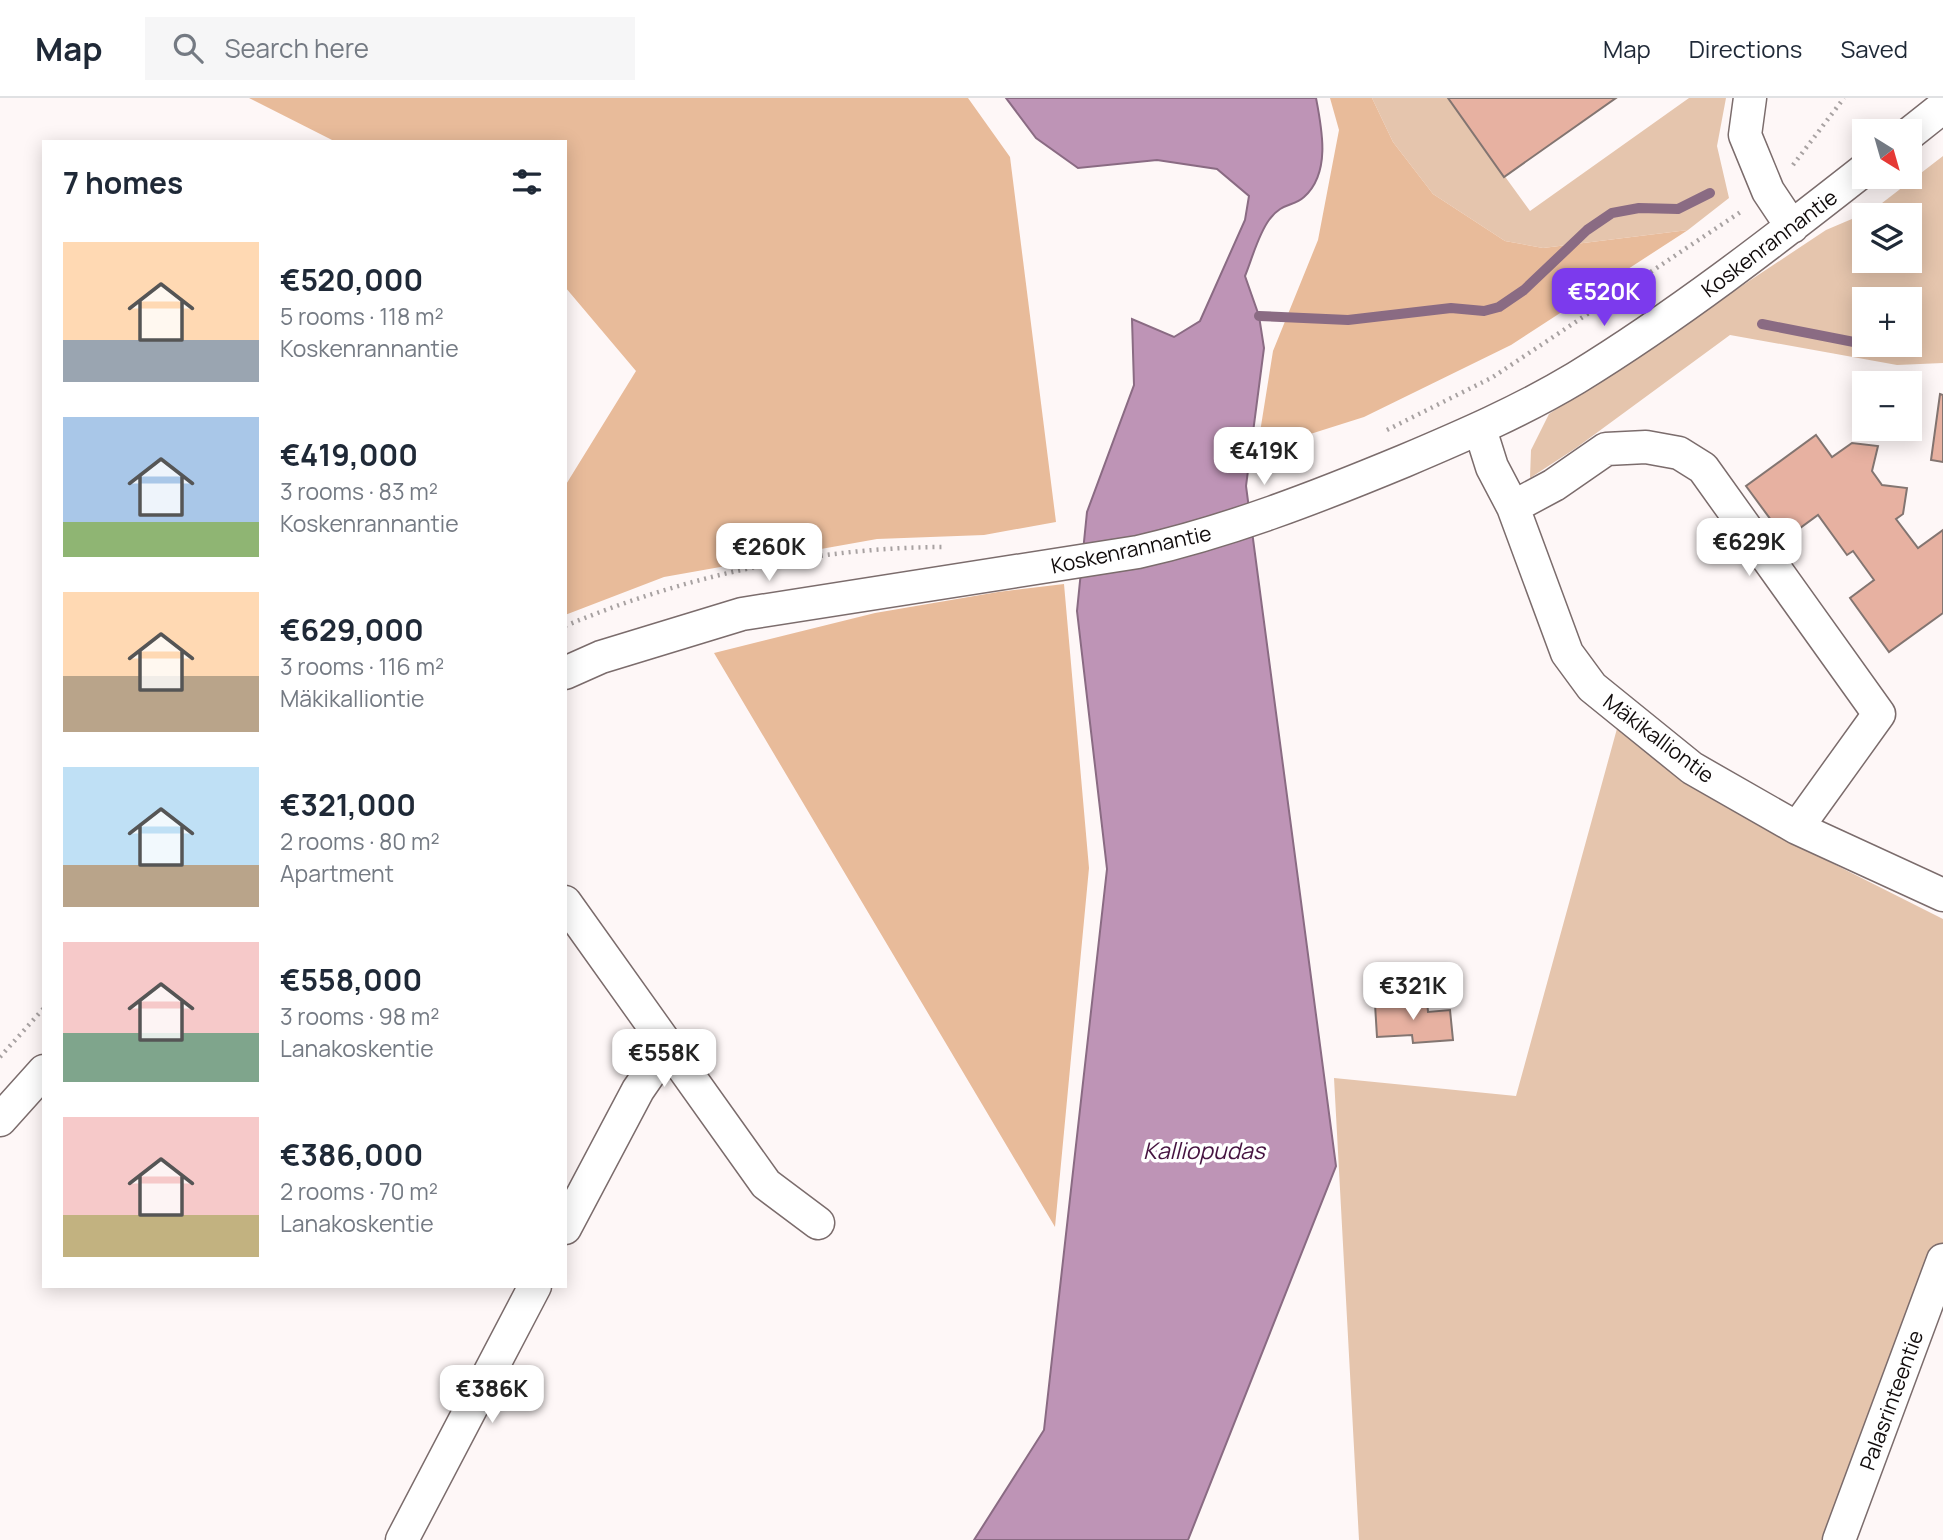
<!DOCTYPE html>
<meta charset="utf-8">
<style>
body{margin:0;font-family:Manrope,sans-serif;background:#f6f6f7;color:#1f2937;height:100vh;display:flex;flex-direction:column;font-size:26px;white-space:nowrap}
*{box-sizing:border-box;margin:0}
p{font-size:23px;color:#747a83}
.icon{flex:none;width:38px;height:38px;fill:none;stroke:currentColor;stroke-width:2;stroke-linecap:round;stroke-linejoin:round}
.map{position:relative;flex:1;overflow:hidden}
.details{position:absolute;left:42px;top:42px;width:525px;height:1148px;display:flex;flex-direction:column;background:#fff;border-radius:0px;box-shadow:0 4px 18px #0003}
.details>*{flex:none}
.needle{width:46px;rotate:143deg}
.buttons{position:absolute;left:1852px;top:21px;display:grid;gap:14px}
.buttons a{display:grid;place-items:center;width:70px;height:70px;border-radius:0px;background:#fff;box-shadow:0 4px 18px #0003;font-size:35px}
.price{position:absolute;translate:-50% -60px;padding:0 16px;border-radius:14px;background:#fff;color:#222;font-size:23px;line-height:46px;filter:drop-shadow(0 2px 4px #0008)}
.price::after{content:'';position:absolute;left:50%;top:42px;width:21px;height:16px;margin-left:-10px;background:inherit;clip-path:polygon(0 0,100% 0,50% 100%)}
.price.on{background:#7c3aed;color:#fff}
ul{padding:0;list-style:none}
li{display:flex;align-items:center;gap:21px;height:175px;padding:0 21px}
li span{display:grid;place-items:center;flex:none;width:196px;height:140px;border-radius:0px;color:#555}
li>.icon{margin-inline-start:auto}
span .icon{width:84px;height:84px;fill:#fffc;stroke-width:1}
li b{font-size:30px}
h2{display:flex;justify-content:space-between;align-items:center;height:84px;padding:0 21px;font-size:30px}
header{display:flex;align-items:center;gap:42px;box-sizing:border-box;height:98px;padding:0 35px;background:#fff;border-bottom:2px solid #e0e1e3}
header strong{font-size:33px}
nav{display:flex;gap:38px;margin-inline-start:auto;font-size:24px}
.search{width:490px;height:63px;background:#f6f6f7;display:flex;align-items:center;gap:18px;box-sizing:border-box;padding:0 24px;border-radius:0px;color:#747a83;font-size:26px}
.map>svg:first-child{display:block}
</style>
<header>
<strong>Map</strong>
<div class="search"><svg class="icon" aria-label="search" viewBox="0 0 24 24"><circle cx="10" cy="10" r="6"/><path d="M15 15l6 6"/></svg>Search here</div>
<nav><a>Map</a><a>Directions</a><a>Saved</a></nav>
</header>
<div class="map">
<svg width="1943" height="1442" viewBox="0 0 1943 1442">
<rect width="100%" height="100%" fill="#fef7f7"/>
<path fill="#e5c5ad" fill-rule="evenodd" d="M1372,0H1448L1530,113L1689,0H1726L1717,48L1729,100L1688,132L1543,150L1505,143L1433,96L1393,44Z
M1943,58V265L1897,267L1730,237L1576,350L1530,380L1531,352L1549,316L1826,132L1873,112ZM1864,117H1909V163H1864ZM1864,201H1909V247H1864Z
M1618,627L1792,745L1943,821V1150L1831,1442H1359L1334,980L1516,998Z"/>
<path fill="#e8bb9a" d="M249,0H968L1010,59L1056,424L984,437L877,441L664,479L565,517V388L636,273L565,189V44H336Z
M1330,0H1372L1393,44L1433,96L1505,143L1543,150L1688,132L1511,247L1364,319L1257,353L1273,253L1318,142L1339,32Z
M1064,486L1089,770L1055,1129L714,555L875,515L998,494Z"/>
<path fill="#be94b6" stroke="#8a6b83" stroke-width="2" d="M1006,0H1316C1322,31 1331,75 1304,99C1293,109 1282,104 1269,122C1258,137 1252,161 1245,178L1259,218L1264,250L1246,388L1336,1068L1188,1442H974L1044,1332L1107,771L1077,513L1087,414L1134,287L1132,221L1174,239L1200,223L1245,122L1249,98L1217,71L1157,62L1078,70L1036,40Z"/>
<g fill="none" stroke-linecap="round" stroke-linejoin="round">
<path stroke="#8a6b83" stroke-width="10" d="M1259,218L1348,222L1451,210L1484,213L1499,209L1524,192L1587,132L1612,115L1639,110L1678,111L1710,95
M1762,226L1864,246
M1876,247L1901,248"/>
</g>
<path fill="#e7b1a1" stroke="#837571" stroke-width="2" d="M1448,0H1616L1504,79Z
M1940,296L1943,297V364L1931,362Z
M1816,337L1832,359L1852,345L1878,348L1872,373L1882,387L1907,390L1903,416L1896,421L1918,450L1943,432V515L1889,554L1850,500L1874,482L1853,453L1847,457L1818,417L1785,441L1746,388Z
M1427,902L1428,914L1450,912L1453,942L1413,945L1412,937L1377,939L1375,906Z"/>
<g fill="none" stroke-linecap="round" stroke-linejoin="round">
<g stroke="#7b6c6c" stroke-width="35">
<path id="minor" d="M1750,0L1745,37L1768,93L1792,129
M1909,36L1943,9
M1480,331L1492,369L1513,409L1567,555L1592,589L1692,670L1797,730L1943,797
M1513,409L1554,387L1606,351L1646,349L1679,355L1703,370L1879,616L1797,730
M565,575L601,559L742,516L1138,454C1230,433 1317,399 1404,363C1463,338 1521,313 1576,280C1677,218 1771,145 1864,72
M565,804L766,1086L818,1125
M0,1022L44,973
M565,1130L638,992L667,950
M402,1442L535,1188
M1839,1442L1943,1162"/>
</g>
<path stroke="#a8a2a2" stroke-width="4.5" stroke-dasharray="2 5" stroke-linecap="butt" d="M1793,67L1844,0
M1387,332L1493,279L1742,113
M565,528C684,478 817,449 946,449
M0,959L44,910"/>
<use href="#minor" stroke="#fff" stroke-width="32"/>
</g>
<g text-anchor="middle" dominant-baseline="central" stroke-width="7" stroke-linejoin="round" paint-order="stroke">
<g font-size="21" fill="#100b0b" stroke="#fff">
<text transform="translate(1769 145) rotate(-37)">Koskenrannantie</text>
<text transform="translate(1131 451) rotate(-12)">Koskenrannantie</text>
<text transform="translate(1659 640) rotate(37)">Mäkikalliontie</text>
<text transform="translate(1891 1302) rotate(-70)">Palasrinteentie</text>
</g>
<g font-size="23" font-style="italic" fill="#461340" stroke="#fff">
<text x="1204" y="1052">Kalliopudas</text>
</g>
</g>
</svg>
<div class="buttons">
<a><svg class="needle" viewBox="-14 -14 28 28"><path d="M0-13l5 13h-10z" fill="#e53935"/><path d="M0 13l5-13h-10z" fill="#747a83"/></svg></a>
<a><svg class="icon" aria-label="layers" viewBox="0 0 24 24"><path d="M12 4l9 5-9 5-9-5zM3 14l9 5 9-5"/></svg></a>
<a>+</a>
<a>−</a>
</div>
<b class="price on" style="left:1604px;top:230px">€520K</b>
<b class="price" style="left:1264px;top:389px">€419K</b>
<b class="price" style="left:1749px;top:480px">€629K</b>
<b class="price" style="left:769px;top:485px">€260K</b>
<b class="price" style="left:1413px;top:924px">€321K</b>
<b class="price" style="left:664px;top:991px">€558K</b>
<b class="price" style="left:492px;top:1327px">€386K</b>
<section class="details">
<h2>7 homes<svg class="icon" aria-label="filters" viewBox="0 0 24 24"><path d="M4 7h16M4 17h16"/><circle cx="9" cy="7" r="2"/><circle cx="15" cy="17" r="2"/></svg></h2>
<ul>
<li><span style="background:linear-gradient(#ffd9b3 70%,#9aa5b1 0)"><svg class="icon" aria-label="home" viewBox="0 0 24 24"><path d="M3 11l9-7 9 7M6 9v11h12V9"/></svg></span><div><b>€520,000</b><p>5 rooms · 118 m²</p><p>Koskenrannantie</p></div></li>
<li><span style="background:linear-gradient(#a9c7e8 75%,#8fb573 0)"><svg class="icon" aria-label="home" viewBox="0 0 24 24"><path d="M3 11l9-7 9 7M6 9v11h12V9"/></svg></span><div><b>€419,000</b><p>3 rooms · 83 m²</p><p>Koskenrannantie</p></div></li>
<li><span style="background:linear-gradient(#ffd9b3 60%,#b9a48a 0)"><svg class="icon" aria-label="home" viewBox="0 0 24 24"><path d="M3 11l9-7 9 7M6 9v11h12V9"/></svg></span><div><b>€629,000</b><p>3 rooms · 116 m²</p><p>Mäkikalliontie</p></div></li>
<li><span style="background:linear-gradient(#bfe0f5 70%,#b9a48a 0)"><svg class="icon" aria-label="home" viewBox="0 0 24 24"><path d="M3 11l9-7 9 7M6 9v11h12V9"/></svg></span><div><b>€321,000</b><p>2 rooms · 80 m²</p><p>Apartment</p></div></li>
<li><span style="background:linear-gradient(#f6c9c9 65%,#7fa58c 0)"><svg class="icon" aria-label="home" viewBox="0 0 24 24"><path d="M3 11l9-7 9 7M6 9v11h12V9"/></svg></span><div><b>€558,000</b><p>3 rooms · 98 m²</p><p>Lanakoskentie</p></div></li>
<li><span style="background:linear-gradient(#f6c9c9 70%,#c2b280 0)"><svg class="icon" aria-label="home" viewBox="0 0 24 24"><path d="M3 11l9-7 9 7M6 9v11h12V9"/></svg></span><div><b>€386,000</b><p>2 rooms · 70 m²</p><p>Lanakoskentie</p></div></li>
</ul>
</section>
</div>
